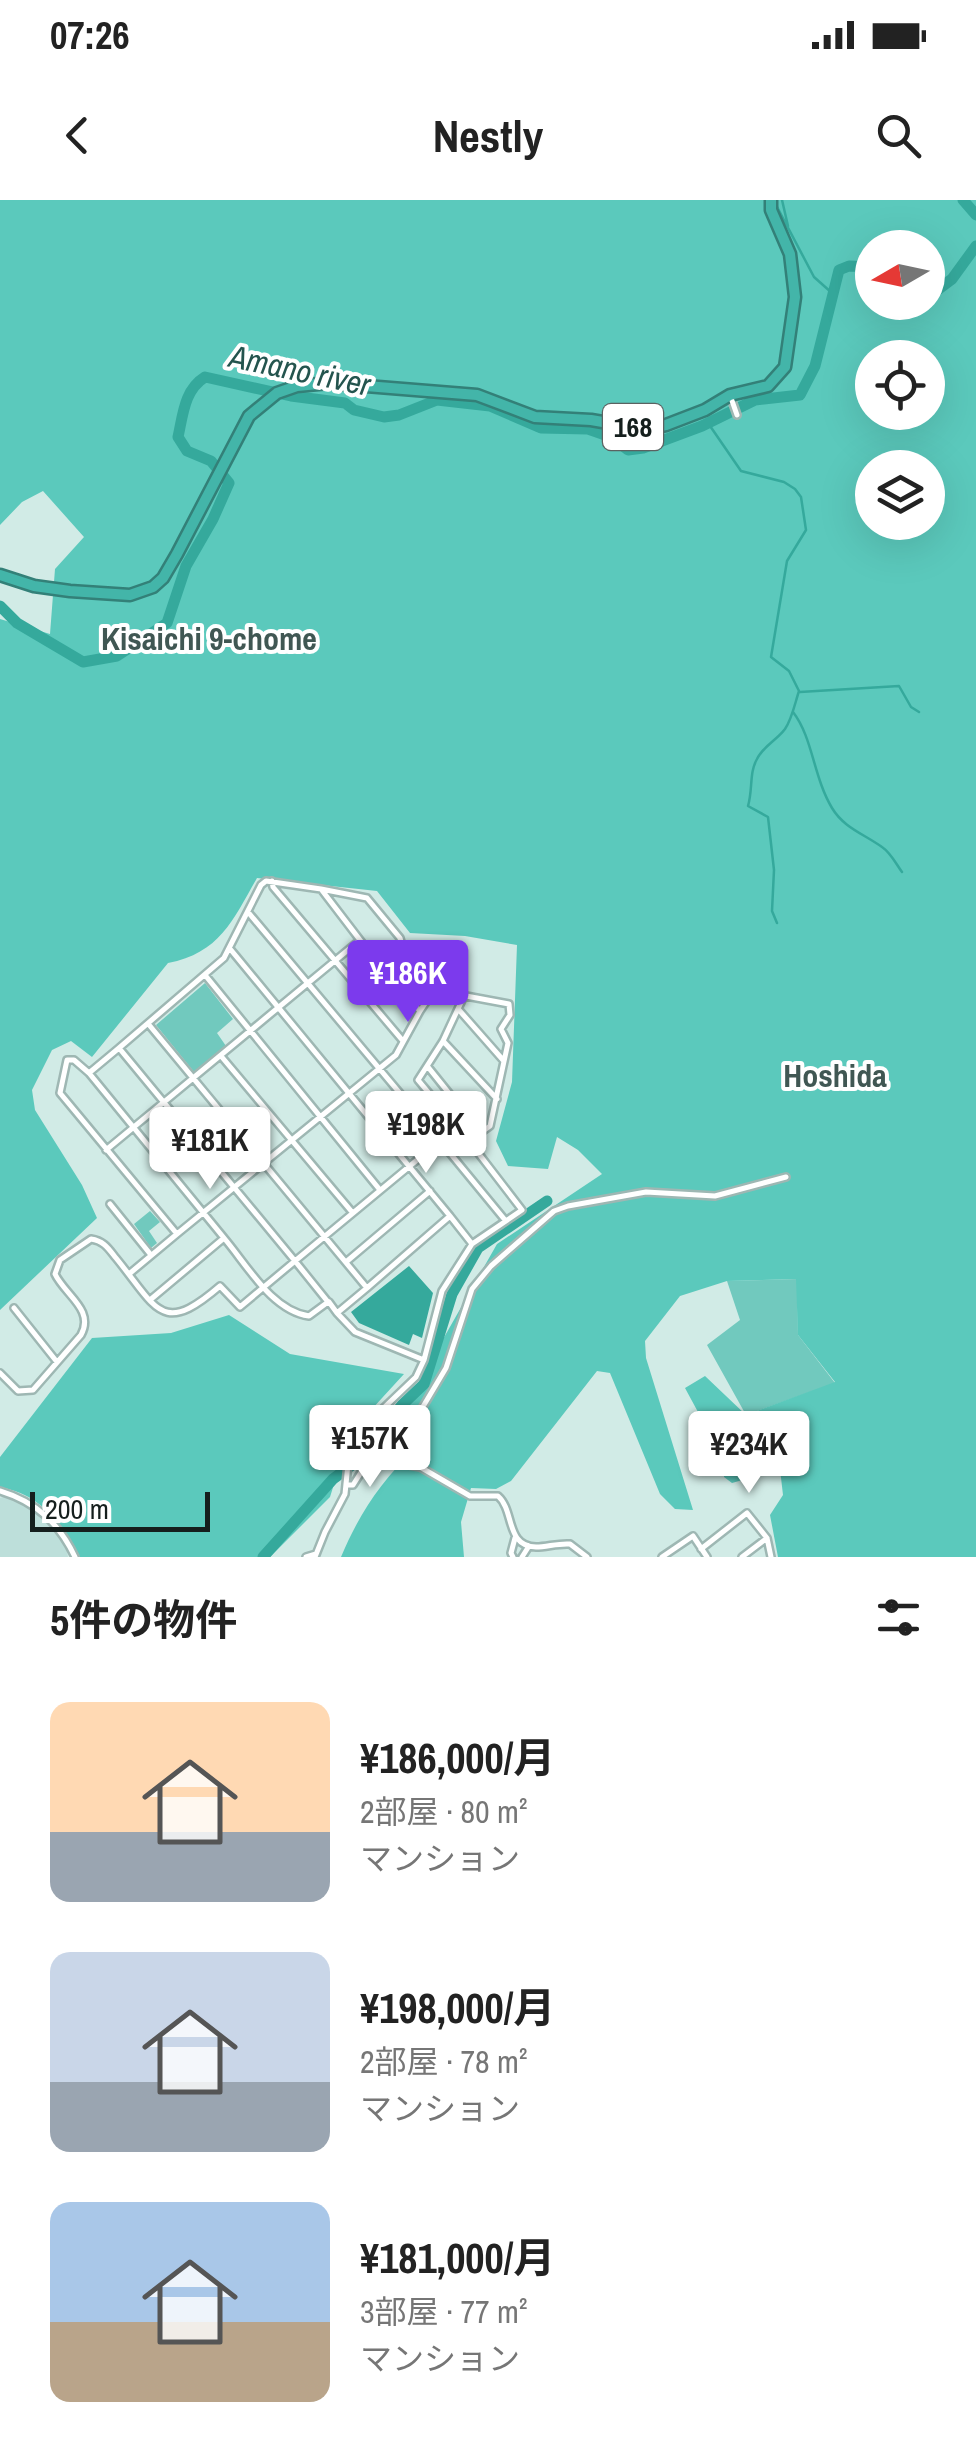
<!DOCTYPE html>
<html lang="ja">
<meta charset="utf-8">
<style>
body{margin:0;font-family:"Archivo Narrow","Noto Sans JP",sans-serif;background:#f6f6f6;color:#222;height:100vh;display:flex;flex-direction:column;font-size:38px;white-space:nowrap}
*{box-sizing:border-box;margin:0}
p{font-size:32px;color:#767676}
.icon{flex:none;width:55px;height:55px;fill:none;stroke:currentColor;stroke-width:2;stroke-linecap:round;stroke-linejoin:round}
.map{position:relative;height:1357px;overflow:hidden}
.panel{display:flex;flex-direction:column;background:#fff;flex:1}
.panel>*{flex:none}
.needle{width:65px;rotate:261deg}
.buttons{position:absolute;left:855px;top:30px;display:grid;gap:20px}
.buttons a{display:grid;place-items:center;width:90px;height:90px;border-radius:50%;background:#fff;box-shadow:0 10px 40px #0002;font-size:50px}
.scale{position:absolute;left:30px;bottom:25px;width:180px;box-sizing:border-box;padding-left:10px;border:5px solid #151f1d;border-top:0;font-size:28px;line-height:35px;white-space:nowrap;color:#151f1d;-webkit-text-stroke:8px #fff;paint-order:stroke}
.price{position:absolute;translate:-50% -85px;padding:0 22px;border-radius:10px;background:#fff;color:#222;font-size:32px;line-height:65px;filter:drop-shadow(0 2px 5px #0008)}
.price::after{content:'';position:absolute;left:50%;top:60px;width:30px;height:22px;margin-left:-15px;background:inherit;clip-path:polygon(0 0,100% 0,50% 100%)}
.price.active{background:#7c3aed;color:#fff}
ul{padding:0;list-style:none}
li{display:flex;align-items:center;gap:30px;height:250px;padding:0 50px}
li span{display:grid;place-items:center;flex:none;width:280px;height:200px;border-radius:20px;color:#555}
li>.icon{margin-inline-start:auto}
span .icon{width:120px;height:120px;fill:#fffc;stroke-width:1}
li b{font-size:42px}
h2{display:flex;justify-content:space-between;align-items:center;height:120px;padding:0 50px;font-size:42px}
.status{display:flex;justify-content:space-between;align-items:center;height:70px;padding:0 50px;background:#fff;direction:ltr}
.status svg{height:28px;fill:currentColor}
header{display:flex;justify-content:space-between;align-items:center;height:130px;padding:0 50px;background:#fff;font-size:45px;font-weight:800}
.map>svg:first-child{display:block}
</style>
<div class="status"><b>07:26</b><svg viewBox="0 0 49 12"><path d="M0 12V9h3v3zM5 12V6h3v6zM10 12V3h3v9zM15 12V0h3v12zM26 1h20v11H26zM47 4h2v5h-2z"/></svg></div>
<header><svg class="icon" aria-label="back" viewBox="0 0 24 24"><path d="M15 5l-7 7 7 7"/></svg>Nestly<svg class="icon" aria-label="search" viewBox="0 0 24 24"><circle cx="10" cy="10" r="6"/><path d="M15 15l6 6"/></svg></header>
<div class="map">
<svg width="976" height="1357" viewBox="0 0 976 1357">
<rect width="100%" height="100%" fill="#d1ebe6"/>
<path fill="#bddfda" d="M6,1296L21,1301L48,1323L66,1345L68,1357H0V1298Z"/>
<path fill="#71c9be" d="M205,783L233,819L217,833L226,846L194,872L156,825Z
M150,1011L160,1022L149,1031L157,1043L151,1048L134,1024Z
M797,1079L798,1135L835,1183L746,1215L707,1145L740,1120L727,1081Z"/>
<path fill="#5bc9bc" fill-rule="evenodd" d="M0,0H976V1357H778L770,1315L783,1295L780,1269L732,1283L724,1277L725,1262L685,1188L705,1176L746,1215L835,1182L798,1135L796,1079L727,1081L680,1096L645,1141L646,1158L693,1310L675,1309L660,1294L610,1173L597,1171L511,1281L496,1289L471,1288L461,1322L464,1357H341C359,1314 381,1281 415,1249L396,1222L497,1044L602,974L578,950L557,937L548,969L508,966L496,941L512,882L517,745L465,736L410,733L377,691L257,678C233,720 220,753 168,763L92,857L71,841L52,850L32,890L35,910L82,985L97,1018L0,1110V419L50,434L55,369L84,337L43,291L22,302L0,325ZM872,48H928V102H872ZM872,158H928V212H872ZM872,268H928V322H872Z
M229,1115L290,1154L404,1174L350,1233L330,1297L270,1357H77V1352C54,1318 43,1296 0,1287V1257L92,1138L171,1133Z"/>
<path fill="#35a99c" d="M409,1066L433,1093L422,1138L413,1134L409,1145L359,1123L351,1112Z"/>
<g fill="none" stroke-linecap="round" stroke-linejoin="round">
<path stroke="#35a99c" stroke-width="2.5" d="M782,0L788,26
M775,3L814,77L832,93
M708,223L741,271L784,282L795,289L801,297L806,330L787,361L771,457L789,471L799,491C795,503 792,519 785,529C776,541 763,546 757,559C749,573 753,589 748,606L768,617L774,670L772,711L777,723
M800,492L899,486L911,507L919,512
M793,512C813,538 813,576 832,608C844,628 864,634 882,647C891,653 896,664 902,672"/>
<path stroke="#35a99c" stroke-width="11" d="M963,0L976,15
M928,90L936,91L952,79L976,46
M0,406L17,423L83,462L117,456L167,423L186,366L213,319L229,283L211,261L187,251L178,237C183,215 184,190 205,177L291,196L345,203L354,210L384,217L399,215L437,200L490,206L541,228L588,229L611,237L628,250L643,248L702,226L755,200L800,195L815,166L839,70L849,66L872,67
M263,1357L333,1279L356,1262L402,1205L424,1184L452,1094L478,1048L547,1001"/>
<g stroke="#9eb7b3" stroke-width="10">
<path id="street" d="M730,195L737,215
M272,681L273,687L403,841
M321,689L367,698L400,738L404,753L434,790L509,804L510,815L501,829L508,843L490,926L469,941L522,1010L472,1044L450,1016L367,1088
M360,740L384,771L404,753
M231,750L450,1016
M384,771L420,811L434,790
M205,775L380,990
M464,796L443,841L418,880L469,941
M459,810L503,860
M150,826L367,1088L337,1113L329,1102
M443,841L497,899
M221,856L352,1012
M428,867L481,933
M89,873L224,1038L150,1100
M440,941L505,1020
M106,950L360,740L321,689L266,681L261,685L224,758L119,848
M110,1004L151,1055
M177,1034L396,855L420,811
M346,1062L430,991
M129,1074L177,1034L60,893L67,860H74L89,873L119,848L295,1061L440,941L248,712
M14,1108L57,1162
M337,1113L355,1132L424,1160
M0,1173L18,1191L33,1190L81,1135C95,1110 65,1095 55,1074L60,1060L91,1039C104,1041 108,1048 116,1058C157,1108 161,1137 220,1086L240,1107L295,1061L328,1102L309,1116C272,1111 247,1065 224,1038
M352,1254L420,1267L470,1296H498C515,1311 505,1346 536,1347C547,1347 558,1343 570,1344L587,1357
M379,1259L415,1220L446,1168L472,1089L491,1066L554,1011L568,1006L646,992L715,996L786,977
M347,1285H353L370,1258
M0,1291C36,1302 59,1323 75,1357
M701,1349L747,1313L767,1338L771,1357
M306,1357L316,1354
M315,1357L325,1332L345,1294L348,1264L352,1254L371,1220L416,1177L424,1160L442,1091L472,1044
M513,1357L511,1353L515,1338
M522,1357L529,1346
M662,1357L693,1336L707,1357
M742,1357L767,1338"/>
</g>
<g stroke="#338078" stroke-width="15">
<path id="highway" d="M0,375L34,386L70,391L130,395L153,387L163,378L177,354L249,216L277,193L297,186L329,183L477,195L535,217L591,220L644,229L666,225L705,210L730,195L768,186L785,167L795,97L790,54L771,10V0"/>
</g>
<use href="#street" stroke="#fff" stroke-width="5"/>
<use href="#highway" stroke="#43b5a9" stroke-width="10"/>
</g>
<g text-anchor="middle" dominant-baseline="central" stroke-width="8" stroke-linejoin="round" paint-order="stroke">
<rect fill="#fff" stroke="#5b6261" stroke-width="2.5" x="603" y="204" width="60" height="46" rx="8"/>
<g font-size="28" font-weight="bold" fill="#151f1d">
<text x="633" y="227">168</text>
</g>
<g font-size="32" font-style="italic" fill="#24544e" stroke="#fff">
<text transform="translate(300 170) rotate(12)">Amano river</text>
</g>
<g font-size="32" font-weight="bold" fill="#405753" stroke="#fff">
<text x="209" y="438">Kisaichi 9-chome</text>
<text x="835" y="875">Hoshida</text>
</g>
</g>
</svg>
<div class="buttons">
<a><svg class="needle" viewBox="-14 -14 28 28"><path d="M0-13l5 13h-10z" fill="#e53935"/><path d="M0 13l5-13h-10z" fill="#767676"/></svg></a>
<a><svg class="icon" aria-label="locate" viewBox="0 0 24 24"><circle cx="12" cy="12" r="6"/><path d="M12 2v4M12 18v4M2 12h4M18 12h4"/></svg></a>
<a><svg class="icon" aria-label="layers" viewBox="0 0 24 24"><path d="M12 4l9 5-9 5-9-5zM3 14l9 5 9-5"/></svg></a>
</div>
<div class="scale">200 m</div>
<b class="price active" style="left:408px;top:825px">¥186K</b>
<b class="price" style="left:426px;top:976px">¥198K</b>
<b class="price" style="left:210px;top:992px">¥181K</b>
<b class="price" style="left:370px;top:1290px">¥157K</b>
<b class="price" style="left:749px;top:1296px">¥234K</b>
</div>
<section class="panel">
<h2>5件の物件<svg class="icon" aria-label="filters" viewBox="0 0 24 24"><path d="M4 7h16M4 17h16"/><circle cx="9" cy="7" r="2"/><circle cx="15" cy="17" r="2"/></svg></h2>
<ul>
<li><span style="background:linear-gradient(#ffd9b3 65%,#9aa5b1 0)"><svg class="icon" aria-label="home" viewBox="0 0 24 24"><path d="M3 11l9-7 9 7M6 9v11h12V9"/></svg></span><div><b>¥186,000/月</b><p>2部屋 · 80 m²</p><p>マンション</p></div></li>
<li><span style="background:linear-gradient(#c9d6e8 65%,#9aa5b1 0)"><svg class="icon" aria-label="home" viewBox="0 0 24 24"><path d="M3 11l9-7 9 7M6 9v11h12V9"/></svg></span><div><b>¥198,000/月</b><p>2部屋 · 78 m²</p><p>マンション</p></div></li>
<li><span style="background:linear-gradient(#a9c7e8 60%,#b9a48a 0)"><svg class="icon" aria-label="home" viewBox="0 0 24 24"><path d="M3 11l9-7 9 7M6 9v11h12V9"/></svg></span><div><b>¥181,000/月</b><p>3部屋 · 77 m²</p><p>マンション</p></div></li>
</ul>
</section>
